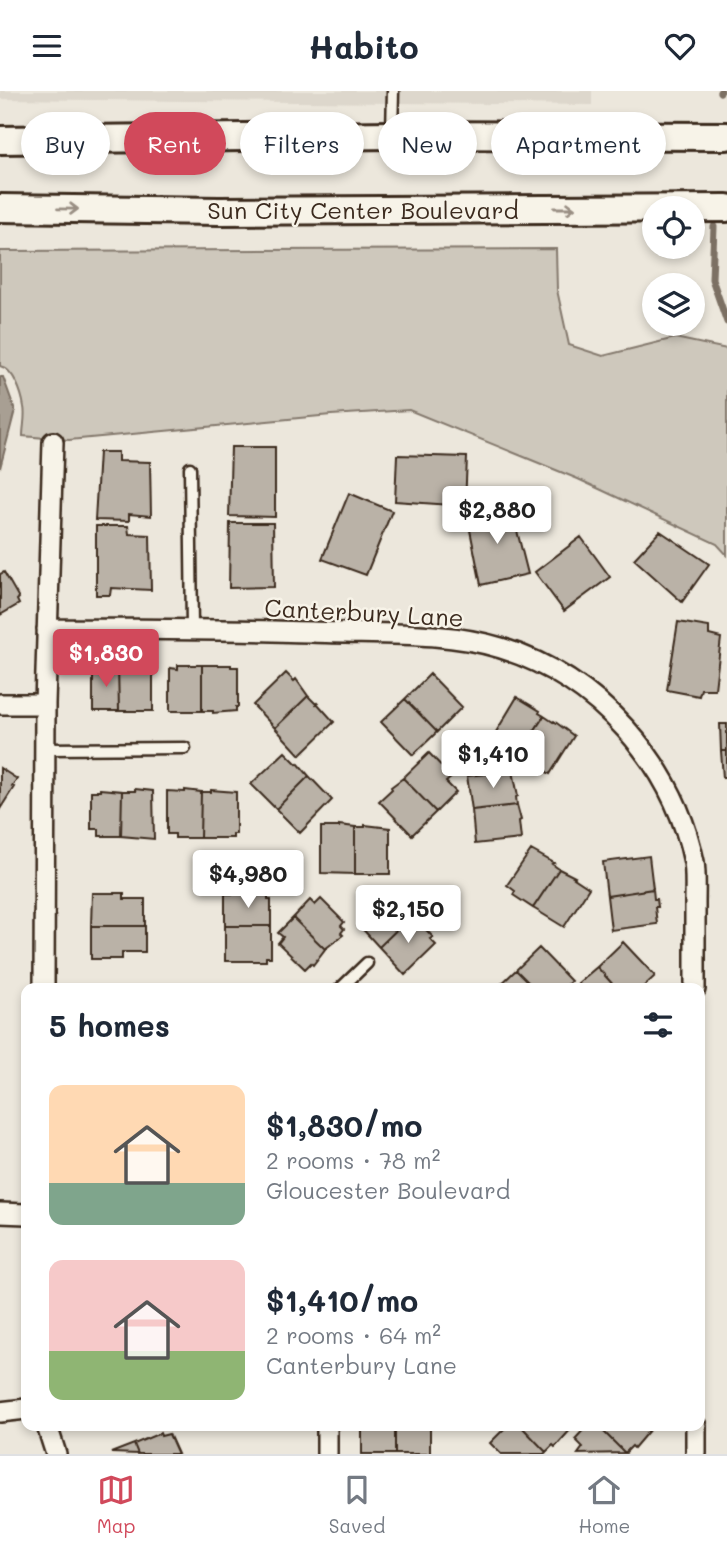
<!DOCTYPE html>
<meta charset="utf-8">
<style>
body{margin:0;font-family:Mali,sans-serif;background:#f2f2f3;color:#1f2937;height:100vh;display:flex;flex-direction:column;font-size:26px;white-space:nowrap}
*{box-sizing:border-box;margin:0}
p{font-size:23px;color:#747a83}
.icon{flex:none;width:38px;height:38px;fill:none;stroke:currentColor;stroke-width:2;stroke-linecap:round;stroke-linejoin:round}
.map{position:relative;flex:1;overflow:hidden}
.panel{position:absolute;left:21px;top:892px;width:684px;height:448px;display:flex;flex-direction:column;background:#fff;border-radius:14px;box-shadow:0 4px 10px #0003}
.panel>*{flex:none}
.top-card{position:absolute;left:21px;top:21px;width:686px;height:63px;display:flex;gap:14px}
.tools{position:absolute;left:642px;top:105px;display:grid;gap:14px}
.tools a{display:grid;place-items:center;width:63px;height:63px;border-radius:50%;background:#fff;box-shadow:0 4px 10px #0003;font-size:35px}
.price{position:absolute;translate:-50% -60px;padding:0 16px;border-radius:7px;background:#fff;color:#222;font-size:23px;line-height:46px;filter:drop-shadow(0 2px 4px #0008)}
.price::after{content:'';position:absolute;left:50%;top:42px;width:21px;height:16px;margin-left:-10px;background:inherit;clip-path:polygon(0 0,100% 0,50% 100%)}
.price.active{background:#d1495b;color:#fff}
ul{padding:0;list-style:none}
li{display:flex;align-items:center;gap:21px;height:175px;padding:0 28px}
li span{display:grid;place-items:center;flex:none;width:196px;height:140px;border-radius:14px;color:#555}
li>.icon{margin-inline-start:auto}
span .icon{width:84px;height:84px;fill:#fffc;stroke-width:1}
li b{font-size:30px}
h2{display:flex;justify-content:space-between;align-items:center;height:84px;padding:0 28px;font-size:30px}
.chip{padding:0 24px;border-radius:32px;background:#fff;box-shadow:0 4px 10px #0003;font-size:24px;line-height:63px}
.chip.active{background:#d1495b;color:#fff}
header{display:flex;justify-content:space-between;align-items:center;height:91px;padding:0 28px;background:#fff;font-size:32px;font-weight:700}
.dock{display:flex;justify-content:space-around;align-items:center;height:98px;border-top:2px solid #e0e1e3;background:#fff;font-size:19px;color:#747a83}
.dock a{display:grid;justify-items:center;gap:4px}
.dock .active{color:#d1495b}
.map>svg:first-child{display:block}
</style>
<header><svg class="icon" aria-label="menu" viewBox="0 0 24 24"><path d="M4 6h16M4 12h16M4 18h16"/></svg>Habito<svg class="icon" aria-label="heart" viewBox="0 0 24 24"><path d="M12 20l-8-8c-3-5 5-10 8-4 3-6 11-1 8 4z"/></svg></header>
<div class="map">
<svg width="727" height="1363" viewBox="0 0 727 1363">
<rect width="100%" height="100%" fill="#ece7dc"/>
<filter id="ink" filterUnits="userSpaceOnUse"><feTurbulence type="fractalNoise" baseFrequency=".0143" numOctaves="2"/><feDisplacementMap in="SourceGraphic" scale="14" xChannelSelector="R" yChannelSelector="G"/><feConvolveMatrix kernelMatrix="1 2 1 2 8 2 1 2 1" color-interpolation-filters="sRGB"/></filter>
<g filter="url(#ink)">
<path fill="#ddd7cc" d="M0,0H592V14L0,8Z"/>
<path fill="#cec8bc" stroke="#84796d" stroke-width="2" d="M556,158L557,199L569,254L603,265L675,247L727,258V464L717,453L578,388L409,319L331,324L69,349L23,345C23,336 26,325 24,316C22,303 14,278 0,275V160Z"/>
<path fill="#a89f93" stroke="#7c7064" stroke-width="2" d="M0,286H3L15,319L0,377Z"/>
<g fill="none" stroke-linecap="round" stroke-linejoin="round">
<path stroke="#7c7064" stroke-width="7" d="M720,1L721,0
M714,136L712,188L727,231"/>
</g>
<path fill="#bab2a7" stroke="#3b2a1e" stroke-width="2" d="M231,356H275V426L229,425Z
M99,361H118V370L150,371L151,425L129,423V430L95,429Z
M397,364L467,366L465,415L395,410Z
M349,402L392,420L366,484L322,468Z
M511,416L528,483L481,494L467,424Z
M230,432H273L274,496L229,497Z
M96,435H128L129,443L150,444L151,499L111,497L110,504H96Z
M660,440L709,473L682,511L634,468Z
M581,446L610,486L564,520L535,481Z
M4,481L19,507L17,509L19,513L0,524V483Z
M678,531L709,536V544L721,547L715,598H701L699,605L667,599Z
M99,574H118L119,620H93V581H99Z
M118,574H145V581H153V620H119Z
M178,574H202V620H170V577L178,578Z
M202,574H231V576H238V616H236V620L213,622V620H202Z
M286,582L294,590L296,588L308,605L275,637L253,614Z
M430,583L462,616L437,641L405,608Z
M308,605L316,613L317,612L334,631L300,664L275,637Z
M517,606L540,620L539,622L544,625L519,663L493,646Z
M405,608L437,641L413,664L381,631Z
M544,625L553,631L554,630L574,645L550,683L519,663Z
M720,633H727V660H721Z
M721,660H727V686L723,687Z
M285,661L297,673L298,672L309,685L276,718L251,693Z
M429,662L452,686L446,691L456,701L436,721L403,687Z
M0,677L17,688L12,695L14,696L0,718Z
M513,680L518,705L516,706L517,714L472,719L467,685Z
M309,685L332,709L300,742L276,718Z
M403,687L436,721L412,744L379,710L392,698L391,696Z
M100,698L122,700L121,745H99V738H91V700H100Z
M135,698L153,700L154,748L121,745L122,700H135Z
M185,699L201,701L200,747H175V743H167V700L185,701Z
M211,699L236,701V743H233V747H200L201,701H211Z
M517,714L521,729L519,730L521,748L475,753L472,719Z
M339,734L355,736V783L321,782V736H339Z
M365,734L390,737V783H355V736H365Z
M531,759L554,772L552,773L559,778L533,817L513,804L515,800L507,794Z
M649,765L653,798L607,805L603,771Z
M559,778L575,786L574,787L589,797L564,836L533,817Z
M653,798L654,808H657L658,816H655L657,833L611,839L607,805Z
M92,802H124V808H145V835H91Z
M225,803H268V809H271V835H225Z
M387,805L392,811L395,807L412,824L379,856L358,833Z
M321,808L344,831L341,835L344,838L341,842L343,844L325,858L293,827L310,809L315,814Z
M412,824L433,846L430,848L436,854L405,884L379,856Z
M293,827L325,858L313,874L311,872L305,878L278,852L283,846L278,842Z
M91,835H145V861H122V868H91Z
M225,835H271V866H266V870H225Z
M623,851L655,885L641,898H617L597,876Z
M539,857L571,890L563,898H535L516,879Z
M597,876L617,898H578L581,895L578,892Z
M516,879L535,898H496Z
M362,1335H395V1363H362Z
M395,1335H430V1363H395Z
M507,1335H521L546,1361L544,1363H501L490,1352Z
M521,1335H570L572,1337L555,1356L553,1354L546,1361Z
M587,1335H598L625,1362L578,1363L583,1356L575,1348Z
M598,1335H649L651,1337L634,1357L632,1355L625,1362Z
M160,1342L161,1345L169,1343L178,1363H138L134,1353Z
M134,1353L138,1363L111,1362Z"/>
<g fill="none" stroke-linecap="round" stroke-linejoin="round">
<g stroke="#3b2a1e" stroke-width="15">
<path id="lane" d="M392,41L393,0
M190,377L192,537
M45,658L185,657
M340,898L367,872"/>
</g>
<g stroke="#3b2a1e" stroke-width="24">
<path id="street" d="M47,538C135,538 223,538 312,541C372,544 443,539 501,557C597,587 674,672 694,771C696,784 695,799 695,813C695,841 695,870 695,898
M0,613H45
M44,898L45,613L53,351
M0,1122L26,1123
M0,1321L26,1318
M47,1335L56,1363
M696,1335V1363
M327,1363V1335"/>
</g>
<g stroke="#3b2a1e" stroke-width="32">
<path id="secondary" d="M0,49L392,44L727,45
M0,117L219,120L727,117"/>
</g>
<use href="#lane" stroke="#f7f3e8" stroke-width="10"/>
<use href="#street" stroke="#f7f3e8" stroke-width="19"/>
<use href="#secondary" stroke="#f7f3e8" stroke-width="26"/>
</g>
<defs><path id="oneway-shaft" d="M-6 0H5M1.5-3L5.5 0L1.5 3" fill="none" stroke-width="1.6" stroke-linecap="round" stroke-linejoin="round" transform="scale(1.75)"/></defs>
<g stroke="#998e83">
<use href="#oneway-shaft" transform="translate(565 117)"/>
<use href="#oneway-shaft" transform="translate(68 118) rotate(1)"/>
</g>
</g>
<g text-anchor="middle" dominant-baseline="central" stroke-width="5" stroke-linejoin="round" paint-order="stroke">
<g font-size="24" fill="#3b2a1e" stroke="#f7f3e8">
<text x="363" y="118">Sun City Center Boulevard</text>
<text transform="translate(364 521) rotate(3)">Canterbury Lane</text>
</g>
</g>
</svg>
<div class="tools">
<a><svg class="icon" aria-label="locate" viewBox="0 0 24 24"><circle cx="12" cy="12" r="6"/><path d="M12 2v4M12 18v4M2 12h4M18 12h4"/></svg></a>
<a><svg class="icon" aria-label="layers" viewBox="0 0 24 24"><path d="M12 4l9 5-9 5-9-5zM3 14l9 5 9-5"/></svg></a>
</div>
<b class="price" style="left:497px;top:455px">$2,880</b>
<b class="price active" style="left:106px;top:598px">$1,830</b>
<b class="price" style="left:493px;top:699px">$1,410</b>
<b class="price" style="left:248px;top:819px">$4,980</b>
<b class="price" style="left:408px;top:854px">$2,150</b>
<div class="top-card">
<a class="chip">Buy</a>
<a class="chip active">Rent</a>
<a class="chip">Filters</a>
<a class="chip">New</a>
<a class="chip">Apartment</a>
</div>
<section class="panel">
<h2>5 homes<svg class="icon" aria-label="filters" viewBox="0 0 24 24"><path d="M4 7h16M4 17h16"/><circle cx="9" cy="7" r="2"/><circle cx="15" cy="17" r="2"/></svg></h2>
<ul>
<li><span style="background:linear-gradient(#ffd9b3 70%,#7fa58c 0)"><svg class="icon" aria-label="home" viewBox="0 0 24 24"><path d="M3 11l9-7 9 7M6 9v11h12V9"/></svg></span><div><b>$1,830/mo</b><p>2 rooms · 78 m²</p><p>Gloucester Boulevard</p></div></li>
<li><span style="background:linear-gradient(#f6c9c9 65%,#8fb573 0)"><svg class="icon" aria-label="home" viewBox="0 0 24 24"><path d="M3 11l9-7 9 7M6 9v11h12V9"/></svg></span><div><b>$1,410/mo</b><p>2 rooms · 64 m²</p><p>Canterbury Lane</p></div></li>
</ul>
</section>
</div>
<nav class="dock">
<a class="active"><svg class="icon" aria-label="map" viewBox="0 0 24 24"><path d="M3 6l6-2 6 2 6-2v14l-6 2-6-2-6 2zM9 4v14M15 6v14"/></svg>Map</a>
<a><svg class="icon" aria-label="saved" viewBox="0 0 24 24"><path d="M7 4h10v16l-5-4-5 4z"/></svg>Saved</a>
<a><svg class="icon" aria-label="home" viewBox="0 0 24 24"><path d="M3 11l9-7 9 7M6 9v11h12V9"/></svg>Home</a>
</nav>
